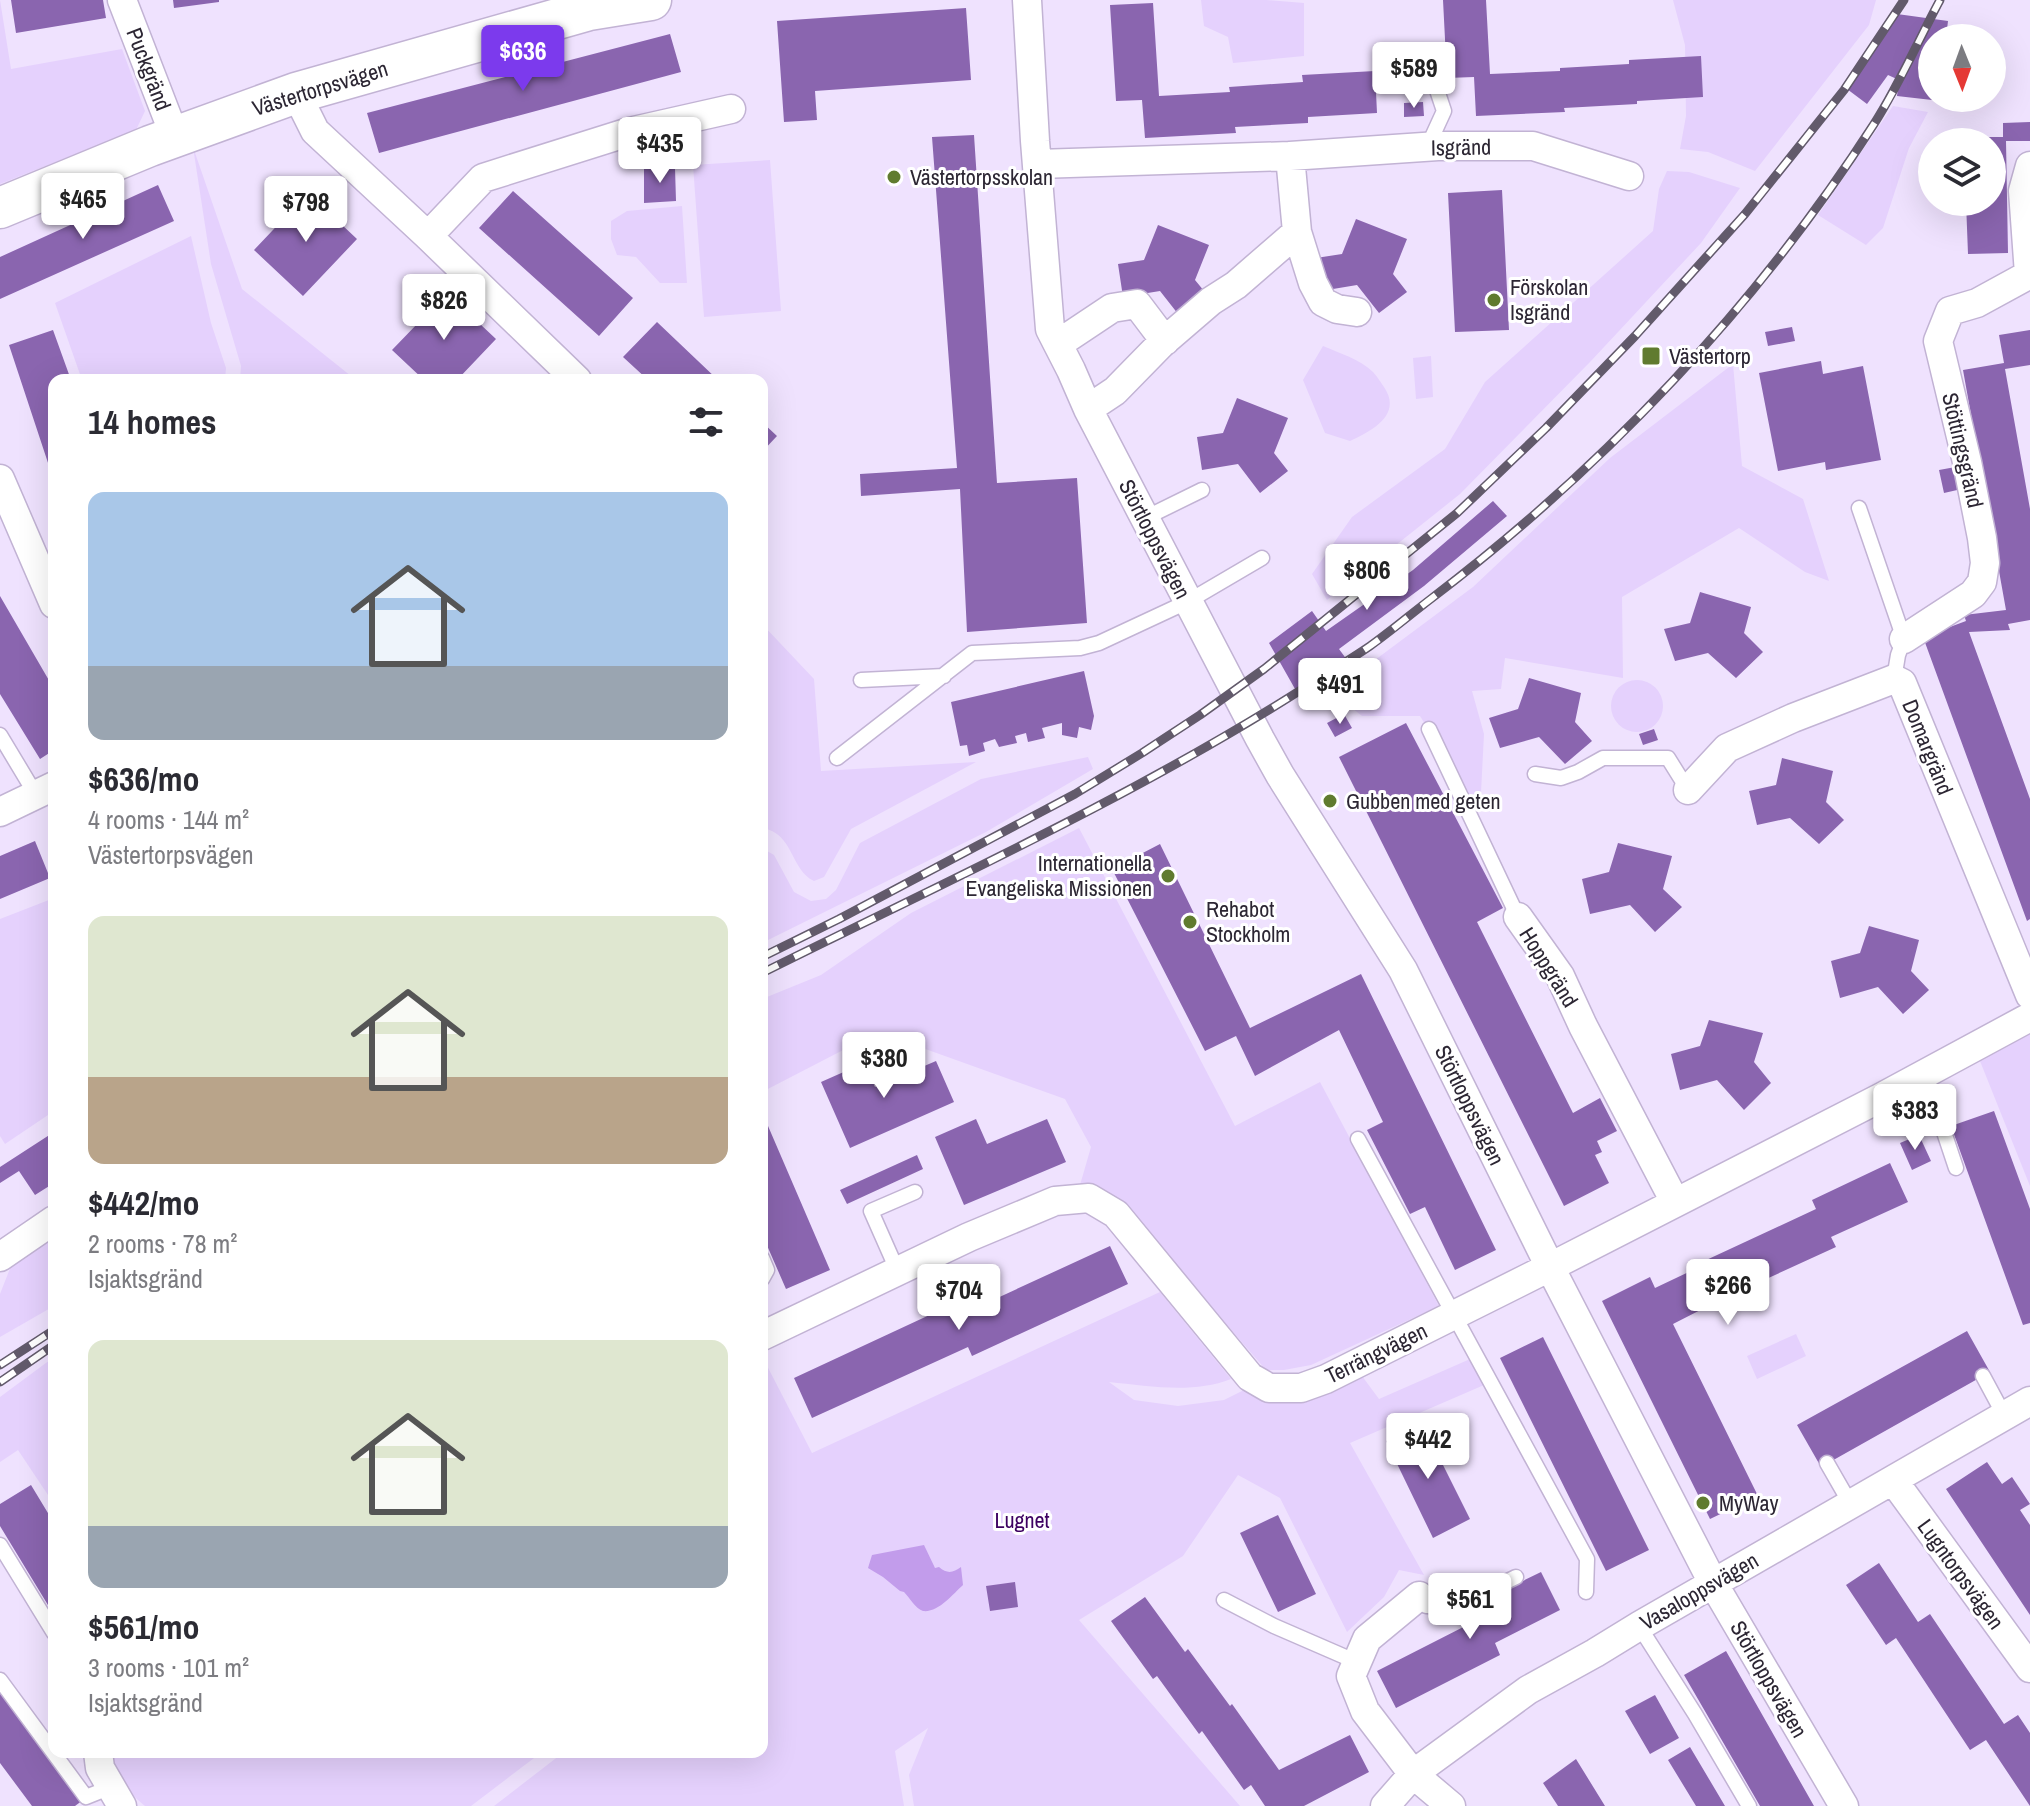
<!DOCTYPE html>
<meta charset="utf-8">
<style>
body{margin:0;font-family:"Archivo Narrow",sans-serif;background:#f7f7f7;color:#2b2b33;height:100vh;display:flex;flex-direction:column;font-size:30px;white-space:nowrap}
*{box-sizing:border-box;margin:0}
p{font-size:26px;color:#7c7c81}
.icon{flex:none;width:44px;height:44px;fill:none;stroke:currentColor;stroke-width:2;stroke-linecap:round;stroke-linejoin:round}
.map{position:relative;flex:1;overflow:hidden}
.panel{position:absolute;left:48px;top:374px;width:720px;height:1384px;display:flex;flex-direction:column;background:#fff;border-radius:16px;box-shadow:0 8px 32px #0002}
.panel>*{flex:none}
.needle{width:52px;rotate:179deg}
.fabs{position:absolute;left:1918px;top:24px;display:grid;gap:16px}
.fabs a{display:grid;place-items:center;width:88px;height:88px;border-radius:50%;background:#fff;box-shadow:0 8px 32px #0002;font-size:40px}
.price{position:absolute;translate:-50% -68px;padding:0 18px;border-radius:8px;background:#fff;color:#222;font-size:26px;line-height:52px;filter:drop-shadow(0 2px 4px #0008)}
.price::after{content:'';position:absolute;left:50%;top:48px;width:24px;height:18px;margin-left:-12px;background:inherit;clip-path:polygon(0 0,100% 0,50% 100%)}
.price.selected{background:#7c3aed;color:#fff}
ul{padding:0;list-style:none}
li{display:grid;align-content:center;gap:16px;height:424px;padding:0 40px}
li span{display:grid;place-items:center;height:248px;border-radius:16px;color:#555}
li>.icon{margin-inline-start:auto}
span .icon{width:144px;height:144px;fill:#fffc;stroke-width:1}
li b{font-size:34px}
h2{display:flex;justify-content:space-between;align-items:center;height:96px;padding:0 40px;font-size:34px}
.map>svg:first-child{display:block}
</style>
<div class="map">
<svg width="2030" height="1806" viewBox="0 0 2030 1806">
<rect width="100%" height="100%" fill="#efe2fe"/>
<path fill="#e5d1fd" d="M0,0L11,69L122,49L145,111L136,130L0,184Z
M1201,0H1266L1304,3V56L1233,63L1228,37L1204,26Z
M1673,0H1876L1869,25L1755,171L1708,152L1680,149L1686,116L1685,45Z
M1893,106L1928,112L1909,148L1883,228L1866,245L1818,215Z
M193,147L242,289L356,380H240L241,366L211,264Z
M770,160L781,311L704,317L693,165Z
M1667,171L1689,172L1740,188L1701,243L1591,361L1460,494L1327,600L1312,574L1352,517L1445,449L1485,382L1653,231L1659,189Z
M682,206L687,283H660L636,257L617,255L611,239V221L627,211Z
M191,236L211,323L226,368L225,380H82L55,303Z
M1323,346C1339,353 1360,359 1373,372C1377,376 1381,383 1384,387C1403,415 1371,431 1350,441L1325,433L1303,380Z
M1431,356L1433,397L1416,399L1413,358Z
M1733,364L1742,466L1803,499L1829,581L1805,572L1739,528L1622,597L1623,678L1505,658L1501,689L1472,691L1484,734L1480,812L1420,716H1362L1332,692L1473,587L1610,458Z
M762,624L814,679L821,771L976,762L851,829L824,877L814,881C790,870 794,833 762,828Z
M1611 706a26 26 0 1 1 52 0a26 26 0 1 1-52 0Z
M1088,757L1093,769L986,832L762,943V848L774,855L794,892L811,901L826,899L836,890L860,843L981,779Z
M1079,828L1235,1126L1320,1082L1439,1306L1311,1365L1284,1370H1266L1120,1202L1080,1185L1091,1147L1065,1099L878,1032L762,1092V999L821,975L911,913Z
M54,898V1111L5,1144L0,1136V919Z
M2030,1032V1186L1980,1061Z
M54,1237V1306L0,1337V1294L11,1266Z
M1160,1292L1231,1379C1193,1394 1149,1386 1109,1382L1134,1400L1178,1406L1224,1400L1250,1387L1362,1376L1379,1399L1477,1356L1491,1382L1350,1443L1424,1575L1399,1570L1384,1597L1347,1632L1280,1498L1238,1475L1183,1556L1079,1620L1240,1806H914L909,1775L928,1728L895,1751L904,1806H494L564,1752H762V1356L812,1453Z
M1796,1334L1806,1356L1757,1379L1747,1356Z
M54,1357V1504L18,1450L0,1462V1397Z
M110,1752H542L471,1806H145C125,1790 119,1776 110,1752Z"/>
<path fill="#c29ceb" d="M924,1545L935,1568L939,1567C947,1574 953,1573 961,1567L963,1585C953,1594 938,1613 923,1611C916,1609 909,1597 904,1592L900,1591L883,1577L868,1568L872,1555Z"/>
<path fill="#8a65af" d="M11,0H103L106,18L16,33Z
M173,0H219V2L174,8Z
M1443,0H1486L1490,74L1560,71V68L1629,64V60L1701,56L1703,97L1637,101V104L1564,108L1565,112L1476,116L1474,77L1447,78Z
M1153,3L1159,96L1230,92L1229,87L1303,82L1302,75L1375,71L1377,113L1308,117V123L1235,127L1236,133L1145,138L1142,100L1116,101L1110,5Z
M966,8L971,80L815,91L817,120L784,122L777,21Z
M1897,14L1948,21L1946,38H1932V100L1897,96L1899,80L1888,75L1867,104L1843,86Z
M670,34L681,72L379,153L367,113Z
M1423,102L1424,116L1404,117V103Z
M2030,122V141H2006L2008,253L1968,254L1966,202H1992V142H1965V137H2003V123Z
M974,135L997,483L1077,478L1087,623L967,632L960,489L861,496L860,474L957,468L932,137Z
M644,168H675L676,201L644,203Z
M158,185L174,221L0,299V257Z
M1502,190L1509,330L1455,332L1448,193Z
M513,191L633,298L599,336L479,228Z
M308,193L357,239L303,296L254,250Z
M1356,219L1407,239L1393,274L1407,292L1379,313L1357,285L1321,291L1316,258L1342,254Z
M1158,225L1209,245L1195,280L1209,297L1182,319L1160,291L1123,297L1118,264L1144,260Z
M447,293L496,339L457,380H424L392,350Z
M657,322L718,380H648L623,357Z
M1792,327L1795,341L1768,346L1765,332Z
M53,330L71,380H54L53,478L9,345Z
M2030,330V365L2005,369L2030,509V620L2008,624L2010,630L1969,632L2030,799V919L2027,921L1923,637L1966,621L1964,615L2006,610L1963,370L2004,363L1999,335Z
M1821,361L1823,374L1863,366L1881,460L1826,470L1825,462L1778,471L1759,373Z
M1237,398L1288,418L1274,453L1288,471L1260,493L1238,464L1202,470L1197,437L1223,433Z
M762,422L777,436L762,452Z
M1961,466L1966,488L1944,493L1939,470Z
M1493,501L1507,516L1424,586L1339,649L1350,664L1299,696L1269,643L1312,611L1326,631L1413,570Z
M1700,592L1751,607L1744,633L1763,652L1736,678L1708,653L1675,661L1664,629L1690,623Z
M0,596L54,689V750L40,759L0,694Z
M1084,671L1094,716L1091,730L1079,727L1077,738L1062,735V723L1042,728L1045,738L1028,742L1026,733L1015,736L1017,743L999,747L995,739L983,743L985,751L969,756L967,745L960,746L951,702Z
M1529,678L1581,693L1575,722L1592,741L1565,764L1539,737L1500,748L1489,718L1518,709Z
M1344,714L1352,728L1335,737L1327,723Z
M1406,723L1503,908L1477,922L1573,1113L1600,1098L1617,1131L1597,1141L1602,1152L1595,1155L1609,1183L1564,1206L1339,757Z
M1654,729L1658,740L1643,745L1639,734Z
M1782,758L1833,771L1826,802L1844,820L1819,844L1790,818L1757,825L1749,791L1776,785Z
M35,841L50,878L0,899V856Z
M1618,843L1672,856L1663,889L1682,907L1655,932L1630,905L1590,914L1582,879L1609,872Z
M1160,844L1250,1028L1361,974L1496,1250L1455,1270L1425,1207L1410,1214L1367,1130L1383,1122L1339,1030L1255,1076L1236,1036L1205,1051L1112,869Z
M1869,926L1919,940L1911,971L1929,990L1903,1014L1878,987L1840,998L1831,961L1860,953Z
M1709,1020L1763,1033L1754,1062L1771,1083L1744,1110L1717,1080L1680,1090L1671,1054L1700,1046Z
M936,1061L954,1102L850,1148L821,1082L864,1063L875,1087Z
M1994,1111L2030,1209V1323L2023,1325L1951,1126Z
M762,1112L830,1270L786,1289L762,1234Z
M976,1119L987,1144L1047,1119L1066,1162L964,1205L935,1137Z
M54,1132V1183L35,1195L19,1171L0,1183V1167Z
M1919,1135L1931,1161L1912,1170L1900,1143Z
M917,1155L923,1169L847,1204L840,1190Z
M1890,1163L1908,1202L1831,1237L1836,1247L1718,1301L1673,1324L1758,1496L1710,1519L1602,1301L1650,1277L1655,1288L1695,1269L1703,1265L1702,1262L1816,1209L1812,1200Z
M1110,1246L1128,1284L972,1356L968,1347L812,1418L794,1378L951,1305L956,1317Z
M1967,1331L1990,1372L1821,1467L1797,1425Z
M1543,1337L1649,1550L1606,1571L1500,1358Z
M1422,1423L1470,1519L1433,1538L1386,1441Z
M1987,1462L2002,1484L2012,1477L2030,1504L2020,1510L2030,1525V1615L1946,1489Z
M31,1485L54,1523V1615L0,1526V1504Z
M1278,1515L1316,1594L1278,1612L1240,1533Z
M1879,1563L1918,1622L1930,1614L2004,1724L2018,1715L2030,1733V1806L1986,1740L1970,1750L1896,1638L1886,1645L1846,1585Z
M1541,1572L1560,1610L1495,1643L1500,1655L1396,1708L1377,1671L1481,1618L1474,1605Z
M1015,1582L1018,1607L990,1611L986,1586Z
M1145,1597L1185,1652L1188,1649L1230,1706L1232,1704L1279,1770L1350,1735L1369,1772L1304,1806H1265L1251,1785L1244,1790L1202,1731L1199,1734L1157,1676L1153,1679L1111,1621Z
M1726,1651L1814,1806H1760L1684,1675Z
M0,1692L83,1800L75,1806H32L0,1763Z
M1655,1695L1679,1738L1650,1754L1625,1711Z
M1690,1747L1725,1806H1696L1668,1760Z
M1576,1759L1605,1806H1558L1543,1783Z"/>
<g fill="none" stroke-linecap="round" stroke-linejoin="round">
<g stroke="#c2b3d4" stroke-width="17">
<path id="lane" d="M1435,84L1444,111L1433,135L1438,146
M1859,508L1904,639L1898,655L1894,679
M1145,518L1202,490
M861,680L944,676
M1429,729L1518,917
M0,735L36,795
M837,758L972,653L1080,648L1099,643L1187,602L1262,558
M1535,774L1561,778L1578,772L1603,758H1668L1688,790
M1924,1074L1940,1108L1943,1129L1956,1168
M1358,1139L1587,1559L1586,1592
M762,1258L767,1270L762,1279
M898,1272L871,1211L915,1192
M1983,1376L2004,1415
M1827,1463L1850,1503
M0,1545L54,1633
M1224,1600L1274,1626L1357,1662
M1426,1606L1455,1607L1516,1577
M1639,1626L1695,1714L1749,1806
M0,1680L86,1797L111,1787"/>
</g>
<g stroke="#c2b3d4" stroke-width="31">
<path id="street" d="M122,0L175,137
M1027,0L1035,141L1050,329L1071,370L1088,409L1260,739L1280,775L1403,970L1550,1267L1713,1583L1844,1806
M296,93L315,131L428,236L577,380
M1290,156L1297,232L1313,283L1323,302L1337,309L1357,312
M1038,164L1290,156L1438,146H1533L1629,176
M428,236L483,178L629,132L731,109
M2029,274L2023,191L2030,166
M1058,344L1112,308L1137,304L1165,341
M1088,409L1115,391L1161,344L1211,301L1236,285L1297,232
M0,479L54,604
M1904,639L1973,594L1982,582L1985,563L1982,538L1967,462L1938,341L1950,311L1977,303L2030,274
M1688,790L1727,748L1793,718L1894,679L1902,683L2030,995
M0,812L54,786
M1518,917L1560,976L1583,1026L1675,1202
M0,1257L54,1220
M762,1336L969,1237L1055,1201L1089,1198L1116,1214L1250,1377L1269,1388H1301L1326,1379L1550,1267L1880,1098L2030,1017
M1893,1480L2030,1668
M1419,1596L1367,1639L1351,1676L1365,1711L1413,1774L1451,1806
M98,1752L100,1768L122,1806
M1385,1806L1413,1774L1528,1690L1595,1653L1639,1626L2030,1401"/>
</g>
<g stroke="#c2b3d4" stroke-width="43">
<path id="secondary" d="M0,208L150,146L296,93L589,10L651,0"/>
</g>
<use href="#lane" stroke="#fff" stroke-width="14"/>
<use href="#street" stroke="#fff" stroke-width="28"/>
<use href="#secondary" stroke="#fff" stroke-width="40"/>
<g stroke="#625a6b" stroke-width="9">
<path id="rail" d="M762,957L839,919L1075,794L1142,753L1200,715L1264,669L1457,513L1546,428L1635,336L1745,214L1844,90L1904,0
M762,973C945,882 1131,798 1304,688C1326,674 1348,661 1370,646C1391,631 1411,614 1432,598C1604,467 1756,307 1874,124C1899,85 1918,41 1940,0
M0,1365L54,1330
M0,1382L54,1345"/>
</g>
<use href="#rail" stroke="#fff" stroke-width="6" stroke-dasharray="18" stroke-linecap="butt"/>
</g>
<g fill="#607b2f" stroke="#fff" stroke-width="3">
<circle cx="894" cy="177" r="8"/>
<circle cx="1494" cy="300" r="8"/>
<rect x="1641" y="346" width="20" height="20" rx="4"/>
<circle cx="1330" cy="801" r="8"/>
<circle cx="1168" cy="876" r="8"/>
<circle cx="1190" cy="922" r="8"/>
<circle cx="1703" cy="1503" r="8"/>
</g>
<g text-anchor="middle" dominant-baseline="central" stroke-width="6" stroke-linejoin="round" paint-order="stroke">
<g font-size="22" fill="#2c2633" stroke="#fff">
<text transform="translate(149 69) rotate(69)">Puckgränd</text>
<text transform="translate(320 88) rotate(-17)">Västertorpsvägen</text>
<text transform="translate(1461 147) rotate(-1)">Isgränd</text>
<text transform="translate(1963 450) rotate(77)">Stöttingsgränd</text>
<text transform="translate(1155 539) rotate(63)">Störtloppsvägen</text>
<text transform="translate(1928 747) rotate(68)">Domargränd</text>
<text transform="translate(1549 967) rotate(58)">Hoppgränd</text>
<text transform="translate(1470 1105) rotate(64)">Störtloppsvägen</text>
<text transform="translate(1376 1353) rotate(-26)">Terrängvägen</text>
<text transform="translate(1961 1574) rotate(54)">Lugntorpsvägen</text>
<text transform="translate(1699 1591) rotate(-30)">Vasaloppsvägen</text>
<text transform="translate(1769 1679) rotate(60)">Störtloppsvägen</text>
</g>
<g font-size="22" fill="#2c2633" stroke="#fff" text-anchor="start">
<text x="910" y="177">Västertorpsskolan</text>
<text x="1510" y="287">Förskolan<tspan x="1510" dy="25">Isgränd</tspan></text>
<text x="1669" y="356">Västertorp</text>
<text x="1346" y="801">Gubben med geten</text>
<text x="1152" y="863" text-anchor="end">Internationella<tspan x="1152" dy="25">Evangeliska Missionen</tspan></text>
<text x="1206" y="909">Rehabot<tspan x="1206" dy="25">Stockholm</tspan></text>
<text x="1719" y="1503">MyWay</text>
</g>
<g font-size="22" fill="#3d0061" stroke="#fff">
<text x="1022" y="1520">Lugnet</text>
</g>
</g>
</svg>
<div class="fabs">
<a><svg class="needle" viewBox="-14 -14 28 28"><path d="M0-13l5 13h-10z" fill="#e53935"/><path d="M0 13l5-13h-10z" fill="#7c7c81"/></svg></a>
<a><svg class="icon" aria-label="layers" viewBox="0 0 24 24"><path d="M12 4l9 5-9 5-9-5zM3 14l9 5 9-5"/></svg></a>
</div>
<b class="price selected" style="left:523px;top:93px">$636</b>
<b class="price" style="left:1414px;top:110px">$589</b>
<b class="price" style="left:660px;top:185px">$435</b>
<b class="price" style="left:83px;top:241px">$465</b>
<b class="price" style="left:306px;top:244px">$798</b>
<b class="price" style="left:444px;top:342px">$826</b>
<b class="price" style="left:1367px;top:612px">$806</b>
<b class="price" style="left:1340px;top:726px">$491</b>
<b class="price" style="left:884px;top:1100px">$380</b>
<b class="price" style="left:1915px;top:1152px">$383</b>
<b class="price" style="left:1728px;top:1327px">$266</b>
<b class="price" style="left:959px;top:1332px">$704</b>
<b class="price" style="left:1428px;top:1481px">$442</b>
<b class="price" style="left:1470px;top:1641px">$561</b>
<section class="panel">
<h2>14 homes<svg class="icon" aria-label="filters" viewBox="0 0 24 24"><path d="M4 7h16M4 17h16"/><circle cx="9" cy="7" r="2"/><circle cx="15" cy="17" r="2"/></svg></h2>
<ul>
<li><span style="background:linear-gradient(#a9c7e8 70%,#9aa5b1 0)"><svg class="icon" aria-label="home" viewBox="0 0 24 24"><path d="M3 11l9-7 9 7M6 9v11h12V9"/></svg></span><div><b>$636/mo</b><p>4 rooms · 144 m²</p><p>Västertorpsvägen</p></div></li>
<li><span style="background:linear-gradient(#dfe7d0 65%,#b9a48a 0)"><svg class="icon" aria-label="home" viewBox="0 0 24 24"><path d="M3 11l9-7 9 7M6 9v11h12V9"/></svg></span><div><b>$442/mo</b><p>2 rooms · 78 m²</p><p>Isjaktsgränd</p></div></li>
<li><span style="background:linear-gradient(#dfe7d0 75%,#9aa5b1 0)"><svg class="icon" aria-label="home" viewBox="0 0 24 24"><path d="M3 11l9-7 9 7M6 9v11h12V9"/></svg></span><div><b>$561/mo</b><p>3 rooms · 101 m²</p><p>Isjaktsgränd</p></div></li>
</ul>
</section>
</div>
